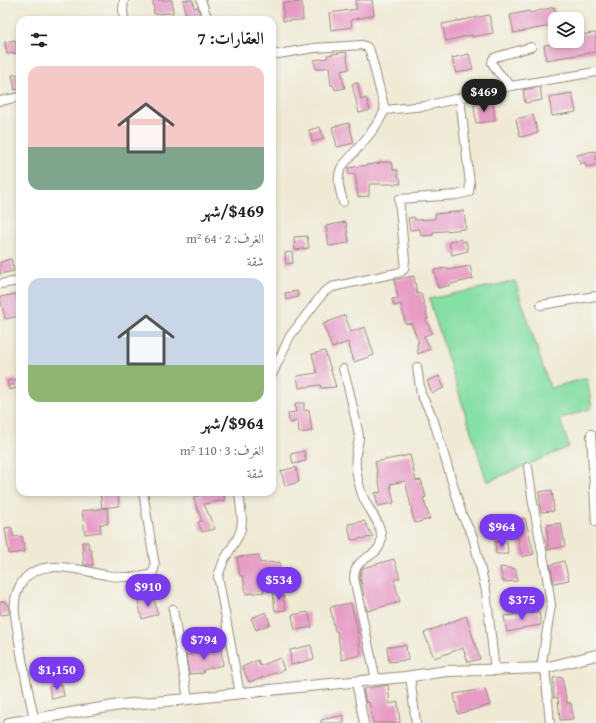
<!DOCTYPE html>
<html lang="ar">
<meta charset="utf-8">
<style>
body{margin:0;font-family:"Gentium Book Plus",Amiri,serif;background:#f6f6f6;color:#202124;direction:rtl;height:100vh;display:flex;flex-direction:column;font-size:15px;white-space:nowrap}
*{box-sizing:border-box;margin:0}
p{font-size:13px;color:#757577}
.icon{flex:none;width:22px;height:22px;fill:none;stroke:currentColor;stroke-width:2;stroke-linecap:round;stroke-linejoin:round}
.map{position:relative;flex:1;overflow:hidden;direction:ltr}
.side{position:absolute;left:16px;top:16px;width:260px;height:480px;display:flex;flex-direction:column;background:#fff;border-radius:12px;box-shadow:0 2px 6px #0003;direction:rtl}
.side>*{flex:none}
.tools{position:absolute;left:548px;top:12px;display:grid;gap:8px}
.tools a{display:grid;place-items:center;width:36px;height:36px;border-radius:8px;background:#fff;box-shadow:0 2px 6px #0003;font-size:20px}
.price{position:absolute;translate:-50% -34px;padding:0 9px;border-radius:14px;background:#7c3aed;color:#fff;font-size:13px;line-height:26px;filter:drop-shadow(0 1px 2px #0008)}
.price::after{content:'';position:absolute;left:50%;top:24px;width:12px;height:9px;margin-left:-6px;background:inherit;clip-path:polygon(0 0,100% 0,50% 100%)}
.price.on{background:#222;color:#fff}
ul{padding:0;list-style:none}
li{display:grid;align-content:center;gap:8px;height:212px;padding:0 12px}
li span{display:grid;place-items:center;height:124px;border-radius:12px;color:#555}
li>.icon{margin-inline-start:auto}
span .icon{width:72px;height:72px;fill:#fffc;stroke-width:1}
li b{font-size:17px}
h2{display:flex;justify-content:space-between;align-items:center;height:48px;padding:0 12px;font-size:17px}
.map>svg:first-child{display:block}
</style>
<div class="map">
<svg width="596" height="723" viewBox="0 0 596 723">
<rect width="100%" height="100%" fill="#f6f6f2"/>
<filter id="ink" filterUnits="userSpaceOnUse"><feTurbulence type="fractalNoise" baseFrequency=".025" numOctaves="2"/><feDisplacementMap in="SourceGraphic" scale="8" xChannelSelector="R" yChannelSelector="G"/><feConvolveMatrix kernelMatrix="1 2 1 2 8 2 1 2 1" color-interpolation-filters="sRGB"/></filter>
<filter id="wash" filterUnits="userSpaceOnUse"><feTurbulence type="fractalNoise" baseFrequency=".012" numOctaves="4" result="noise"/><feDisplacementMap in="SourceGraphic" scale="16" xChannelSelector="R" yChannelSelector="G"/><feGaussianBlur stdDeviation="0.9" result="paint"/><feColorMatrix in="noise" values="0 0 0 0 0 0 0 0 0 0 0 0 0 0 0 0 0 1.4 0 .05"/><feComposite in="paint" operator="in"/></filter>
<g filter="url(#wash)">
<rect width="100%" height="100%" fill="#f0ead5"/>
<path fill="#86dfa4" stroke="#608461" d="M515,281L550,388L587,378L592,408L560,419L569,447L487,482L429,299Z"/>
<g id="blocks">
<path fill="#e79cc6" d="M153,0H172L173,13L154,14Z
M183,0H193L194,8L198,7L200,18L187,20Z
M360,0H372L374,15L351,20L352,27L331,30L329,13L357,9L355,1Z
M302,2L303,20L283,21V3Z
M554,7L557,19H555V25L514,33L510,15L529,11L530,13Z
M489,15L493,33L472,37V35L446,41L442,24Z
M596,33V52L546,60L544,45L577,41V35Z
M15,40L17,53L7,54L5,42Z
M346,52L349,69L341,71L345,88L335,90L333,85H331L329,67L316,69L314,60L328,58L327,55Z
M469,54L473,69L456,73L452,58Z
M20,74V89L15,90L12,75Z
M358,83L361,100L366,98L370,110L359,113L352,84Z
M540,87L542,100L525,103L523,90Z
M572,93L576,112L552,116L549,97Z
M493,103L495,121L476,123L474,105Z
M533,115L538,133L520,137L516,119Z
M349,123L354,143L337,147L332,127Z
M320,127L324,139L312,142L309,130Z
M596,151V165L586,167L585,162L580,164L577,155L589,152Z
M380,162H391V164H393V170H398V176L400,178L401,184H369V196L358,197L355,174L349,175L348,168L380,163Z
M464,211L466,229L433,232V235L421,236L420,229L410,230L408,218L414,217L415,220L435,219V214Z
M346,222L349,243L329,246L326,226Z
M307,236L309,248L295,250L294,237Z
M461,239L462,242L466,241L468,251L452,255L449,242Z
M292,252L293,263L286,264L285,253Z
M11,259L14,271L0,274V262Z
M470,266L473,279L451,284V285L438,288L434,270L447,268L448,270Z
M414,276L417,294L421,293L428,319H426L432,333L424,336L430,349L418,354L417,343H419L411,323L406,324L401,304L394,306L392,299L398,298L394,280Z
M297,291L298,297L286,300L285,293Z
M16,294L20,316L5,319L0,297Z
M345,315L351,332L365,327L374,355L354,362L348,342L332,348L323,324Z
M325,351L336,387L321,388L320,385L299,388L297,376L317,373L312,354Z
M439,376L444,388L432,393L427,381Z
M16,379L18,388L9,390L7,381Z
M295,403H304V411L309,410L312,431L299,433L298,421L289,423L288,413L296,412Z
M304,451L306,461L293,464L291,454Z
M410,455L416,481L421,480L426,497L423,498L430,519L415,523L411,510H412L405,481L390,484L394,503L378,506L375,493L381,492L375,462Z
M296,467L299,482L285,486L281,471Z
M552,490L554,511L541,512L539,492Z
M100,492H118L119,506L102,508Z
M202,492H223L225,500L204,504L215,529L202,532L198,522L202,521L193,497L203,495Z
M107,508L108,524H100L101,532L85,534L82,511Z
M525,518L534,554L522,557L518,541H519L513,521Z
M497,520H507V530L497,531Z
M364,521L373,537L351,540L348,524Z
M561,523L565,546L548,550L547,525Z
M11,527L14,537L22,536L25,552L9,554L5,528Z
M82,542H88L89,549H91L93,565H84Z
M495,542H507L508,554H496Z
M259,555L260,563L280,562V576L260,575L264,592L246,594L243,576H240L237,557Z
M394,559L400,578L394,580L400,602L367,611L363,595L364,594L360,578L361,572L363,568Z
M564,561L569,580L554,583L550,565Z
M500,567L516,569L517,581L503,582Z
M282,591L286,610L275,611L273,592Z
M153,597L158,614L142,619L138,601Z
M5,601L9,608V614L0,615V602Z
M351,603L357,626L361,655L342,660L337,631H335L330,607Z
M266,612L270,624L256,630L251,618Z
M308,612L312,627L295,630L292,615Z
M539,612L541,625L522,628V629L507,632L504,616Z
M466,616L480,659L468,662L463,648L434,658L424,633Z
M311,645L314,659L291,665L290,650Z
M406,645L408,660L389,662L387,647Z
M221,649L223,665L203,670L204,673L189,674L186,655Z
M280,658L284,670L249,682L242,667L258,660L260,666Z
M562,677L567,703H571L573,719L560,720L558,697L554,698L553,678Z
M62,684L64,696L52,699L49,687Z
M388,685L390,704L398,702L400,723H373L369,702L366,703L363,689Z
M485,689L490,705L458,714L454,694Z
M344,715V723H321V720Z"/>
</g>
</g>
<g filter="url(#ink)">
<use href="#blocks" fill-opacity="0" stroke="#968a7a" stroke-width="1"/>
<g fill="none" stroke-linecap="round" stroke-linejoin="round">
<g stroke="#968a7a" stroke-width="10">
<path id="minor" d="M201,0L208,20
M124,20L123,10L124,0
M272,55L314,48L362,45L367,47L370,51L385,110C374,133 356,149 341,168C336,180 340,190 343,202
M511,86L497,71L492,63L493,59L496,57L531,47
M0,101L20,97
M385,110L425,106L511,86L596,72
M0,284L20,281
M541,305L596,296
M417,367L421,394L433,418L462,515L473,537L486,591L495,671
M343,369C348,384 351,398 354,413C356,421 358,429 359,437C359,443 356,449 356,455C355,467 357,479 361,491C365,508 384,523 381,541C378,560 355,554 354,578L376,680
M272,375L290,336L324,292L332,287L401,272L404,269L405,260L399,199L456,195L469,192L470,184L460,98
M591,434L596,522
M528,467L533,503L547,577L551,605L541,668
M239,492L242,520L241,529L238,537L224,560L218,576L240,694
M173,609L188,699
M545,668L550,723
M410,676L416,723
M356,682L364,723
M34,718C28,690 22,663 18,634C16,621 12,606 17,592C31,553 76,570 106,575C114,577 147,579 153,572C155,568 155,564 154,560L143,492"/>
</g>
<g stroke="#968a7a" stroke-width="12">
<path id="tertiary" d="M9,723L120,705L188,699L298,687L405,677L447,671L545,668L596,655"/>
</g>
<use href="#minor" stroke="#fff" stroke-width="8"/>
<use href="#tertiary" stroke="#fff" stroke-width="10"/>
</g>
</g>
</svg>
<div class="tools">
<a><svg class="icon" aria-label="layers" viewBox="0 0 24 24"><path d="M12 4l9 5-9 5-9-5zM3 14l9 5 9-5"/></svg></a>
</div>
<b class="price on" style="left:484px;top:113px">$469</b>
<b class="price" style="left:502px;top:548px">$964</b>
<b class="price" style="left:279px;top:601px">$534</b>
<b class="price" style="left:148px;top:608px">$910</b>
<b class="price" style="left:522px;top:621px">$375</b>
<b class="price" style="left:204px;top:661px">$794</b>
<b class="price" style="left:57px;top:691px">$1,150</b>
<section class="side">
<h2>العقارات: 7<svg class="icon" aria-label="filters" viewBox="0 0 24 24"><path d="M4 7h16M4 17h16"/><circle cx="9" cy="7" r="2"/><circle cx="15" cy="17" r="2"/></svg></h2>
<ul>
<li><span style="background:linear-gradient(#f6c9c9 65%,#7fa58c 0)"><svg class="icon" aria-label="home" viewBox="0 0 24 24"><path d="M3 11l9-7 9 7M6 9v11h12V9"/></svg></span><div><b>$469/شهر</b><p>الغرف: 2 · 64 m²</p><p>شقة</p></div></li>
<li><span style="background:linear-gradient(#c9d6e8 70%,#8fb573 0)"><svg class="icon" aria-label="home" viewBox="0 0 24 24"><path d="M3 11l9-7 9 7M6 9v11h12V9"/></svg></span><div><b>$964/شهر</b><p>الغرف: 3 · 110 m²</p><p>شقة</p></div></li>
</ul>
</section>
</div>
